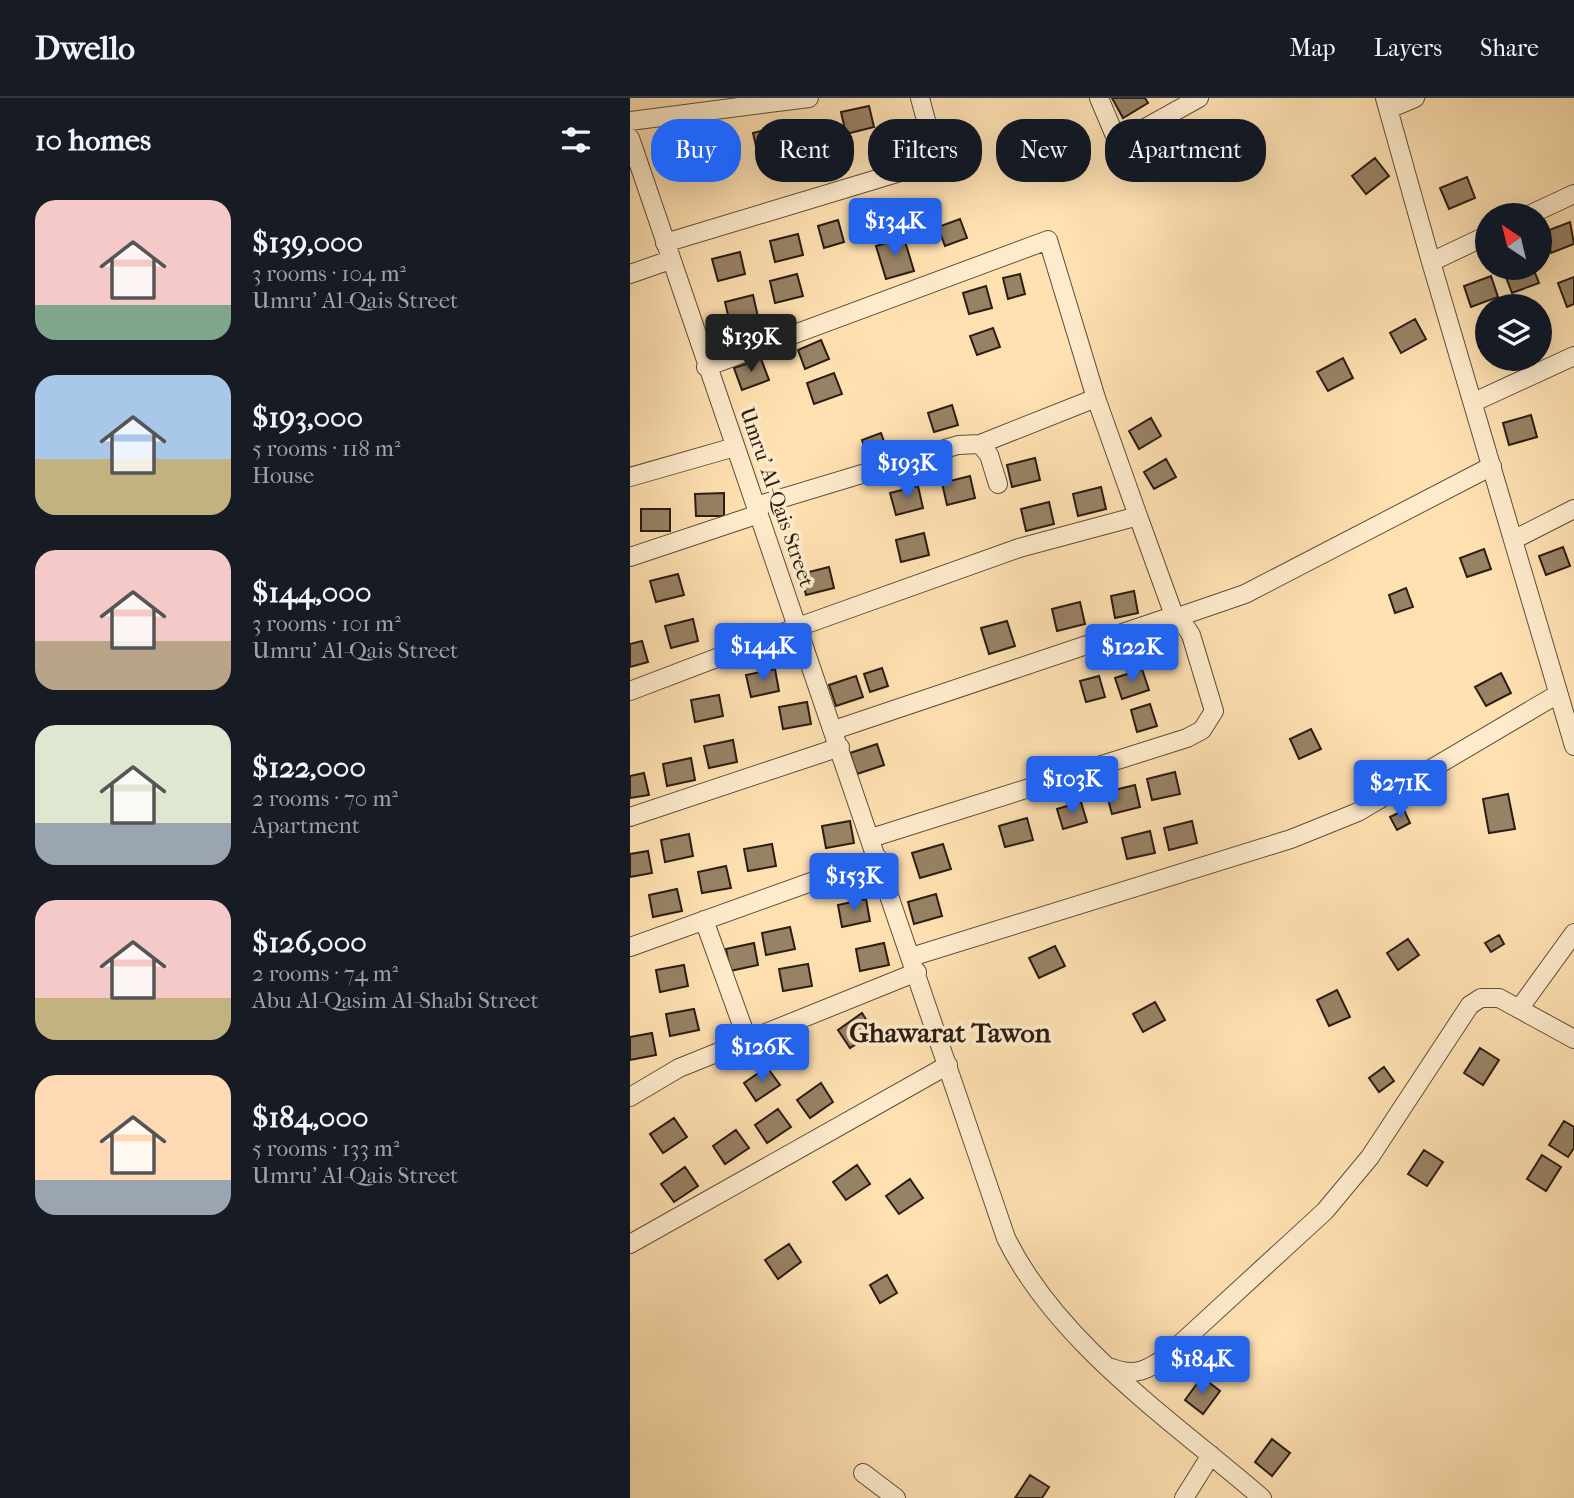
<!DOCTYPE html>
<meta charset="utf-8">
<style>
body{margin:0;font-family:"IM FELL French Canon",serif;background:#20242c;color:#f1f3f6;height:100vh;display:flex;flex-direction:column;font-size:26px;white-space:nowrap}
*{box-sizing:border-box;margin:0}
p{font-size:23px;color:#9ea1a6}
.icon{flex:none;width:38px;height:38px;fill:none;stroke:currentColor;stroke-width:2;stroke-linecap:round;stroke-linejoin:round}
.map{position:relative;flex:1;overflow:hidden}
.drawer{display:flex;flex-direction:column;background:#171b24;width:630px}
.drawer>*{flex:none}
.hud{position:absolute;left:21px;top:21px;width:665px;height:63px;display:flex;gap:14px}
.needle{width:46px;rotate:325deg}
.buttons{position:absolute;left:845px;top:105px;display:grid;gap:14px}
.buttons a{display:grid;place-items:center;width:77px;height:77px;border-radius:50%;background:#171b24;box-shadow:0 7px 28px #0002;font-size:35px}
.price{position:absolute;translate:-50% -60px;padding:0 16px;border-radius:7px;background:#2563eb;color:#fff;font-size:23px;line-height:46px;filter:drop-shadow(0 2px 4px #0008)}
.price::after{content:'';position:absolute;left:50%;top:42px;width:21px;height:16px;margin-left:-10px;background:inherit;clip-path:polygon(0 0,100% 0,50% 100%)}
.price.selected{background:#222;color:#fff}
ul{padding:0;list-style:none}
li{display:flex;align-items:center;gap:21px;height:175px;padding:0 35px}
li span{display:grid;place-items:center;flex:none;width:196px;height:140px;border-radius:21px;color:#555}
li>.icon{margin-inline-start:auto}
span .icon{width:84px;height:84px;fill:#fffc;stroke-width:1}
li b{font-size:30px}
h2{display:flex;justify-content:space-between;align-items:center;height:84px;padding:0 35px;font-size:30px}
.tag{padding:0 24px;border-radius:28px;background:#171b24;box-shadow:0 7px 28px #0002;font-size:24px;line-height:63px}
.tag.selected{background:#2563eb;color:#fff}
header{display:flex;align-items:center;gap:42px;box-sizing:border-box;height:98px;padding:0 35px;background:#171b24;border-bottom:2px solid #363941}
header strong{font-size:33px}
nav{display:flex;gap:38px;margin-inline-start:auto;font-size:24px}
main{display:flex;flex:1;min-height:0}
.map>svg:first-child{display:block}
</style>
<header>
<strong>Dwello</strong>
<nav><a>Map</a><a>Layers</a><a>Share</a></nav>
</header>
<main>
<section class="drawer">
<h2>10 homes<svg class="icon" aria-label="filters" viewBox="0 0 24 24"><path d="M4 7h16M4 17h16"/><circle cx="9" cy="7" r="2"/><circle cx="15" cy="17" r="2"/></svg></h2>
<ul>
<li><span style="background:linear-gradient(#f6c9c9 75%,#7fa58c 0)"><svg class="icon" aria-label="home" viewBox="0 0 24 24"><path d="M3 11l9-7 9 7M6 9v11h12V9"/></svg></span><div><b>$139,000</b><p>3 rooms · 104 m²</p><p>Umru' Al-Qais Street</p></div></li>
<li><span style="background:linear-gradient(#a9c7e8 60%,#c2b280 0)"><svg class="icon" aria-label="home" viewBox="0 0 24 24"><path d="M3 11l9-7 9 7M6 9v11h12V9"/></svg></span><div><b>$193,000</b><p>5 rooms · 118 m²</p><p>House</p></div></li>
<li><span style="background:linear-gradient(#f6c9c9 65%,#b9a48a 0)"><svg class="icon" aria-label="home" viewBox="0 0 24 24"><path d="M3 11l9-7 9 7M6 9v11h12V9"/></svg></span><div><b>$144,000</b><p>3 rooms · 101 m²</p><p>Umru' Al-Qais Street</p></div></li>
<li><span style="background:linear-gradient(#dfe7d0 70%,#9aa5b1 0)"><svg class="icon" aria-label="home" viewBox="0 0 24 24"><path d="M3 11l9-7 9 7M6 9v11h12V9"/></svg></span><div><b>$122,000</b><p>2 rooms · 70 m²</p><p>Apartment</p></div></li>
<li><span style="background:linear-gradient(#f6c9c9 70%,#c2b280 0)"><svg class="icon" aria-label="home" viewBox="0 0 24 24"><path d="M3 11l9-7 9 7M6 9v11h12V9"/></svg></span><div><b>$126,000</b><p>2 rooms · 74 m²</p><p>Abu Al-Qasim Al-Shabi Street</p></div></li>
<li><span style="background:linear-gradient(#ffd9b3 75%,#9aa5b1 0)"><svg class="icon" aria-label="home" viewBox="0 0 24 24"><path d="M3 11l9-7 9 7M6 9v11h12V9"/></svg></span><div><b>$184,000</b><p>5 rooms · 133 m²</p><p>Umru' Al-Qais Street</p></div></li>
</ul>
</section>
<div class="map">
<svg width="944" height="1400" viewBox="0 0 944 1400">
<rect width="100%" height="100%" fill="#fee0b1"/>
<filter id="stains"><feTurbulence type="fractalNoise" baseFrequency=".00286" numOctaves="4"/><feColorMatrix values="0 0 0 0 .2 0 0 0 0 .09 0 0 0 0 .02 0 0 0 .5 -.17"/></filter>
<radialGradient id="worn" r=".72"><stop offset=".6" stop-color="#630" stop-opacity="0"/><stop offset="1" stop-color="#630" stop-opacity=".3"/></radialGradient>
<path fill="#988265" stroke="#2a1d13" stroke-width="2" d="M482,0H515L518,5L493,20Z
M239,8L244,29L216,36L211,14Z
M151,28L156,50L128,57L123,35Z
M197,28L204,50L187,55L181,33Z
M53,40L58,62L30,69L25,47Z
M745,60L759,78L736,96L722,78Z
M837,79L845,100L819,111L810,90Z
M330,121L337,140L315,148L308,129Z
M208,122L214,144L194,150L188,128Z
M940,124L944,146L921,155L914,134Z
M168,136L173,157L145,164L140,143Z
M274,140L284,173L256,181L246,148Z
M110,154L115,176L88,183L82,161Z
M886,170H903L909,185L882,195L874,174Z
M167,176L173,198L145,205L140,183Z
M390,176L395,196L378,201L373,180Z
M861,178L868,199L841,209L834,188Z
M944,179V206L937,209L928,185Z
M356,188L362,210L339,216L333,195Z
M123,197L128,219L100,226L95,204Z
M785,221L796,241L771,255L760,235Z
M363,230L370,249L347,257L340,238Z
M191,242L199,261L175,271L168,252Z
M713,260L723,280L698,293L687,274Z
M131,261L139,282L112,292L104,270Z
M204,275L212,296L184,306L177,285Z
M322,307L328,327L304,334L298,315Z
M901,317L907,339L879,347L873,325Z
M521,320L531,338L509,351L499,333Z
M251,335L257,352L238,359L232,342Z
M405,360L410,382L382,389L377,367Z
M536,361L546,379L524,391L514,374Z
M340,378L345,400L317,407L312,385Z
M288,388L293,410L266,417L260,395Z
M471,389L476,411L448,418L443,396Z
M94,395V418H66L65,396Z
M419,404L424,426L396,433L391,411Z
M11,411H40V433H11Z
M294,435L299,457L271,464L266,442Z
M933,449L940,468L916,477L909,458Z
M854,451L861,471L837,479L830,460Z
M199,469L204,490L176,497L171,476Z
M48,476L54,497L26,504L20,483Z
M776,490L783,509L765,515L759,497Z
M504,493L508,515L485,520L481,498Z
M450,504L455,526L427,533L422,511Z
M63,521L68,543L41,550L35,528Z
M377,523L385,548L359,556L351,530Z
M12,543L18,564L0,569V546Z
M252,570L258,588L240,594L234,576Z
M145,571L149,593L121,599L116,577Z
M512,571L519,592L492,601L485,580Z
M871,575L881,595L856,608L845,589Z
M226,578L233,599L206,608L199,587Z
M469,578L475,599L456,604L450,583Z
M89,597L93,618L65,624L61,602Z
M177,604L181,626L153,631L149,609Z
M520,606L527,628L507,634L501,612Z
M681,631L691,651L669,661L660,641Z
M103,642L107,664L79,670L74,648Z
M247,646L254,667L227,676L220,655Z
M61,660L65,682L37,688L33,666Z
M545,674L550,696L522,702L517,681Z
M14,675L19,697L0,700V678Z
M505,687L510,709L482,716L476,694Z
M878,696L885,731L859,735L853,701Z
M451,704L457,724L433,731L427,711Z
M774,712L780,725L767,732L760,719Z
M397,720L403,742L375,749L369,728Z
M220,723L224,745L196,750L192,728Z
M562,723L567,745L539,752L534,730Z
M520,733L525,755L497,761L492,740Z
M59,736L63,758L35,764L31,742Z
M142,746L146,768L118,773L114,751Z
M313,746L321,771L290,780L282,755Z
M18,753L22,775L0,779V756Z
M96,768L101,790L72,795L68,774Z
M47,791L52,813L23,819L19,797Z
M306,796L312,818L284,826L278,804Z
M236,801L240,823L212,829L208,807Z
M160,829L165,851L136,857L132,835Z
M869,837L874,846L861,854L855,845Z
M778,841L789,857L768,872L757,855Z
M124,845L128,867L100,873L96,851Z
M254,845L259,867L230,873L226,851Z
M425,848L435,868L409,880L399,860Z
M178,866L182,888L153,893L149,871Z
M54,867L58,888L30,894L26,872Z
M707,892L720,919L699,928L687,902Z
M525,904L535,922L513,934L503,916Z
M64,911L69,932L40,938L36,916Z
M232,915L244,934L220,950L208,932Z
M22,935L26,957L0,962V939Z
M850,950L869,962L853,987L834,975Z
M137,969L150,987L126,1003L114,985Z
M754,969L764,983L749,994L739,980Z
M191,985L203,1004L180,1020L167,1002Z
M148,1011L161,1029L137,1045L125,1027Z
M44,1020L57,1039L33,1055L20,1036Z
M934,1023L944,1029V1050L938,1059L919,1047Z
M106,1032L119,1050L95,1066L83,1048Z
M794,1052L813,1064L797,1088L778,1076Z
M912,1057L931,1069L916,1093L897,1081Z
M227,1067L240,1086L216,1102L203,1084Z
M55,1069L68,1088L44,1104L31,1086Z
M280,1081L293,1100L269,1116L256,1098Z
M159,1146L171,1164L148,1181L135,1162Z
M257,1177L267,1195L250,1205L240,1187Z
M572,1279L590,1293L573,1316L555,1302Z
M642,1341L660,1355L642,1378L625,1364Z
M400,1377L419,1389L412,1400H385Z"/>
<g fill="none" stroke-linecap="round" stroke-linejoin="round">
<g stroke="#5f4e3a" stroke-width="20">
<path id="minor" d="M469,0L488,45L569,0
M755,0L801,164
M759,11L785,0
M0,23L179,0
M0,40L376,1140C428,1246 544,1324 632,1400
M899,117L944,96
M858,137L801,164L883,442
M35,145L307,63L290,0
M0,176L40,162
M76,269L418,142L466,300
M844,304L944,258
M350,346L466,300L508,418
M0,379L105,349
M126,408L328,347L350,346L359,357L368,386
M944,411L883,442L944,648
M0,459L129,416
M0,593L168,529L389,450L508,418L545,520L615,496L862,368
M204,632L534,521C548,520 554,525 561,537L584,613L572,632L557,640L241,740
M0,719L210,649
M74,822L117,941
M0,849L248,760
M281,859L661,741L728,714L928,596
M889,911L944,835
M0,999L49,970L287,874
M0,1146L318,967
M482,1270C505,1279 518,1272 537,1258L695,1113L740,1059L840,907L851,900H869L944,941
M233,1375L266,1400
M554,1400L581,1357"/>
</g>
<use href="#minor" stroke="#feebcc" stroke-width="18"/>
</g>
<g text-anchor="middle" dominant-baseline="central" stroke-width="7" stroke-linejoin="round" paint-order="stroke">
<g font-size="21" fill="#2a1d13" stroke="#feebcc">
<text transform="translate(147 399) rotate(71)">Umru' Al-Qais Street</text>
</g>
<g font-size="28" font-weight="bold" fill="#2a1d13" stroke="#feebcc">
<text x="320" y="934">Ghawarat Tawon</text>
</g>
</g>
<rect width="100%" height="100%" filter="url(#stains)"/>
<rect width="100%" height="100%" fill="url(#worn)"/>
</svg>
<div class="buttons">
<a><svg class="needle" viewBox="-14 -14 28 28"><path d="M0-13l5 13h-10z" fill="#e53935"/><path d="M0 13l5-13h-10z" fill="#9ea1a6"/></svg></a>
<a><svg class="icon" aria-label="layers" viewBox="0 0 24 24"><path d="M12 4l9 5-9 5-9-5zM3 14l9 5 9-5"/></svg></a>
</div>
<b class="price" style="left:265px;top:160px">$134K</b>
<b class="price selected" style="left:121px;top:276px">$139K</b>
<b class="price" style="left:277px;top:402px">$193K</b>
<b class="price" style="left:133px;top:585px">$144K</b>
<b class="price" style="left:502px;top:586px">$122K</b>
<b class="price" style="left:442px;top:718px">$103K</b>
<b class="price" style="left:770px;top:722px">$271K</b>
<b class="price" style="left:224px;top:815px">$153K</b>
<b class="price" style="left:132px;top:986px">$126K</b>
<b class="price" style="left:572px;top:1298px">$184K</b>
<div class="hud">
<a class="tag selected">Buy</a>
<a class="tag">Rent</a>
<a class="tag">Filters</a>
<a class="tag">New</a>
<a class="tag">Apartment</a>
</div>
</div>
</main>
